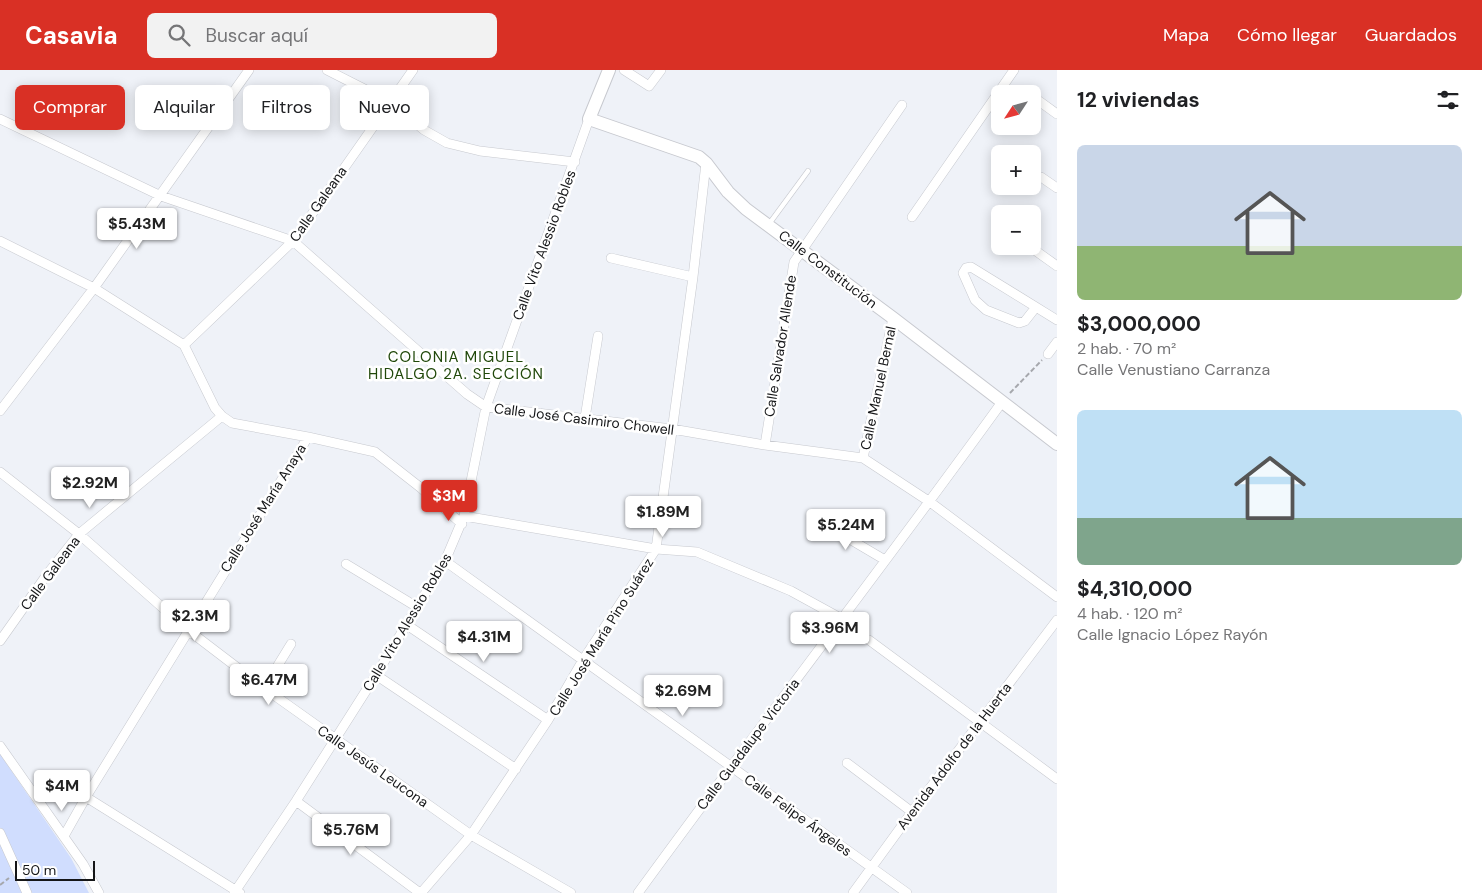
<!DOCTYPE html>
<html lang="es">
<meta charset="utf-8">
<style>
body{margin:0;font-family:"DM Sans",sans-serif;background:#f2f2f2;color:#202124;height:100vh;display:flex;flex-direction:column;font-size:19px;white-space:nowrap}
*{box-sizing:border-box;margin:0}
p{font-size:16px;color:#757577}
.icon{flex:none;width:28px;height:28px;fill:none;stroke:currentColor;stroke-width:2;stroke-linecap:round;stroke-linejoin:round}
.map{position:relative;flex:1;overflow:hidden}
.sheet{display:flex;flex-direction:column;background:#fff;width:425px}
.sheet>*{flex:none}
.top-card{position:absolute;left:15px;top:15px;width:475px;height:45px;display:flex;gap:10px}
.needle{width:32px;rotate:234deg}
.buttons{position:absolute;left:991px;top:15px;display:grid;gap:10px}
.buttons a{display:grid;place-items:center;width:50px;height:50px;border-radius:8px;background:#fff;box-shadow:0 2px 12px #0003;font-size:25px}
.scale{position:absolute;left:15px;bottom:12px;width:80px;box-sizing:border-box;padding-left:5px;border:2px solid #151618;border-top:0;font-size:14px;line-height:18px;white-space:nowrap;color:#151618;-webkit-text-stroke:4px #fff;paint-order:stroke}
.price{position:absolute;translate:-50% -42px;padding:0 11px;border-radius:5px;background:#fff;color:#222;font-size:16px;line-height:32px;filter:drop-shadow(0 1px 2px #0008)}
.price::after{content:'';position:absolute;left:50%;top:30px;width:15px;height:11px;margin-left:-8px;background:inherit;clip-path:polygon(0 0,100% 0,50% 100%)}
.price.selected{background:#d93025;color:#fff}
ul{padding:0;list-style:none}
li{display:grid;align-content:center;gap:10px;height:265px;padding:0 20px}
li span{display:grid;place-items:center;height:155px;border-radius:8px;color:#555}
li>.icon{margin-inline-start:auto}
span .icon{width:90px;height:90px;fill:#fffc;stroke-width:1}
li b{font-size:21px}
h2{display:flex;justify-content:space-between;align-items:center;height:60px;padding:0 20px;font-size:21px}
.chip{padding:0 18px;border-radius:8px;background:#fff;box-shadow:0 2px 12px #0003;font-size:18px;line-height:45px}
.chip.selected{background:#d93025;color:#fff}
header{display:flex;align-items:center;gap:30px;box-sizing:border-box;height:70px;padding:0 25px;background:#d93025;color:#fff}
header strong{font-size:24px}
nav{display:flex;gap:28px;margin-inline-start:auto;font-size:18px}
.search{width:350px;height:45px;background:#f2f2f2;display:flex;align-items:center;gap:12px;box-sizing:border-box;padding:0 18px;border-radius:8px;color:#757577;font-size:19px}
main{display:flex;flex:1;min-height:0}
.map>svg:first-child{display:block}
</style>
<header>
<strong>Casavia</strong>
<div class="search"><svg class="icon" aria-label="search" viewBox="0 0 24 24"><circle cx="10" cy="10" r="6"/><path d="M15 15l6 6"/></svg>Buscar aquí</div>
<nav><a>Mapa</a><a>Cómo llegar</a><a>Guardados</a></nav>
</header>
<main>
<div class="map">
<svg width="1057" height="823" viewBox="0 0 1057 823">
<rect width="100%" height="100%" fill="#eff2f8"/>
<path fill="#d0ddfe" d="M0,684L71,788L89,823H0Z"/>
<g fill="none" stroke-linecap="round" stroke-linejoin="round">
<g stroke="#c7c9cf" stroke-width="5.5">
<path id="lane" d="M769,154L808,101"/>
</g>
<g stroke="#c7c9cf" stroke-width="10">
<path id="street" d="M327,0L390,32L424,60L447,73L480,81L575,92
M624,0L649,16L661,0
M1039,31L1057,44
M0,49L161,126L293,171L467,324L486,337L672,359L765,375L863,388L930,432L1057,527
M1041,107L1057,118
M912,147L1014,0
M0,171L94,218L184,275L215,338L222,346L232,353L308,367L375,382L421,418L462,454
M1029,176L1057,196
M611,188L693,207
M1036,237L1025,251L1019,253L986,240L975,230L963,203L966,198L971,197L1057,250
M184,275L293,171L413,0
M1048,284L1057,272
M0,341L94,218L249,0
M585,348L598,266
M765,375L794,192L902,35
M863,388L893,248
M0,402L79,464L188,560L264,618L471,765L571,823
M464,446L656,479L697,482L791,521L842,549
M819,451L885,490
M445,491L907,823
M346,494L417,537
M407,555L548,650
M869,570L1057,709
M0,571L48,503L79,464L222,346
M376,605L516,699
M264,618L291,574
M0,676L83,794L99,823
M847,693L912,742
M86,727L240,823
M296,731L420,823
M0,763L27,823
M64,766L86,727L308,367
M234,823L296,731L376,605L445,491L464,446L486,337L589,49
M421,823L471,765L548,650L583,590L656,479L693,207L706,93
M638,823C758,658 883,497 1002,332
M853,823L912,742L1057,550"/>
</g>
<g stroke="#c7c9cf" stroke-width="14">
<path id="secondary" d="M609,0L589,49L699,87L706,93L728,122L746,139L893,248L1057,374"/>
</g>
<path stroke="#a6a8ad" stroke-width="2" stroke-dasharray="5 2.5" stroke-linecap="butt" d="M1010,323L1042,290
M849,555L861,564
M0,815L9,808"/>
<use href="#lane" stroke="#fff" stroke-width="4.5"/>
<use href="#street" stroke="#fff" stroke-width="9"/>
<use href="#secondary" stroke="#fff" stroke-width="12"/>
</g>
<g text-anchor="middle" dominant-baseline="central" stroke-width="5" stroke-linejoin="round" paint-order="stroke">
<g font-size="14" fill="#151618" stroke="#fff">
<text transform="translate(318 134) rotate(-55)">Calle Galeana</text>
<text transform="translate(544 175) rotate(-70)">Calle Vito Alessio Robles</text>
<text transform="translate(828 199) rotate(37)">Calle Constitución</text>
<text transform="translate(780 276) rotate(-81)">Calle Salvador Allende</text>
<text transform="translate(878 318) rotate(-78)">Calle Manuel Bernal</text>
<text transform="translate(584 349) rotate(7)">Calle José Casimiro Chowell</text>
<text transform="translate(263 438) rotate(-58)">Calle José María Anaya</text>
<text transform="translate(50 503) rotate(-53)">Calle Galeana</text>
<text transform="translate(407 552) rotate(-59)">Calle Vito Alessio Robles</text>
<text transform="translate(601 567) rotate(-58)">Calle José María Pino Suárez</text>
<text transform="translate(748 674) rotate(-53)">Calle Guadalupe Victoria</text>
<text transform="translate(954 686) rotate(-53)">Avenida Adolfo de la Huerta</text>
<text transform="translate(373 696) rotate(35)">Calle Jesús Leucona</text>
<text transform="translate(798 745) rotate(36)">Calle Felipe Ángeles</text>
</g>
<g font-size="15" letter-spacing="1" fill="#20480a" stroke="#fff">
<text x="456" y="287">COLONIA MIGUEL<tspan x="456" dy="17">HIDALGO 2A. SECCIÓN</tspan></text>
</g>
</g>
</svg>
<div class="buttons">
<a><svg class="needle" viewBox="-14 -14 28 28"><path d="M0-13l5 13h-10z" fill="#e53935"/><path d="M0 13l5-13h-10z" fill="#757577"/></svg></a>
<a>+</a>
<a>−</a>
</div>
<div class="scale">50 m</div>
<b class="price" style="left:137px;top:180px">$5.43M</b>
<b class="price" style="left:90px;top:439px">$2.92M</b>
<b class="price selected" style="left:449px;top:452px">$3M</b>
<b class="price" style="left:663px;top:468px">$1.89M</b>
<b class="price" style="left:846px;top:481px">$5.24M</b>
<b class="price" style="left:195px;top:572px">$2.3M</b>
<b class="price" style="left:830px;top:584px">$3.96M</b>
<b class="price" style="left:484px;top:593px">$4.31M</b>
<b class="price" style="left:269px;top:636px">$6.47M</b>
<b class="price" style="left:683px;top:647px">$2.69M</b>
<b class="price" style="left:62px;top:742px">$4M</b>
<b class="price" style="left:351px;top:786px">$5.76M</b>
<div class="top-card">
<a class="chip selected">Comprar</a>
<a class="chip">Alquilar</a>
<a class="chip">Filtros</a>
<a class="chip">Nuevo</a>
</div>
</div>
<section class="sheet">
<h2>12 viviendas<svg class="icon" aria-label="filters" viewBox="0 0 24 24"><path d="M4 7h16M4 17h16"/><circle cx="9" cy="7" r="2"/><circle cx="15" cy="17" r="2"/></svg></h2>
<ul>
<li><span style="background:linear-gradient(#c9d6e8 65%,#8fb573 0)"><svg class="icon" aria-label="home" viewBox="0 0 24 24"><path d="M3 11l9-7 9 7M6 9v11h12V9"/></svg></span><div><b>$3,000,000</b><p>2 hab. · 70 m²</p><p>Calle Venustiano Carranza</p></div></li>
<li><span style="background:linear-gradient(#bfe0f5 70%,#7fa58c 0)"><svg class="icon" aria-label="home" viewBox="0 0 24 24"><path d="M3 11l9-7 9 7M6 9v11h12V9"/></svg></span><div><b>$4,310,000</b><p>4 hab. · 120 m²</p><p>Calle Ignacio López Rayón</p></div></li>
</ul>
</section>
</main>
